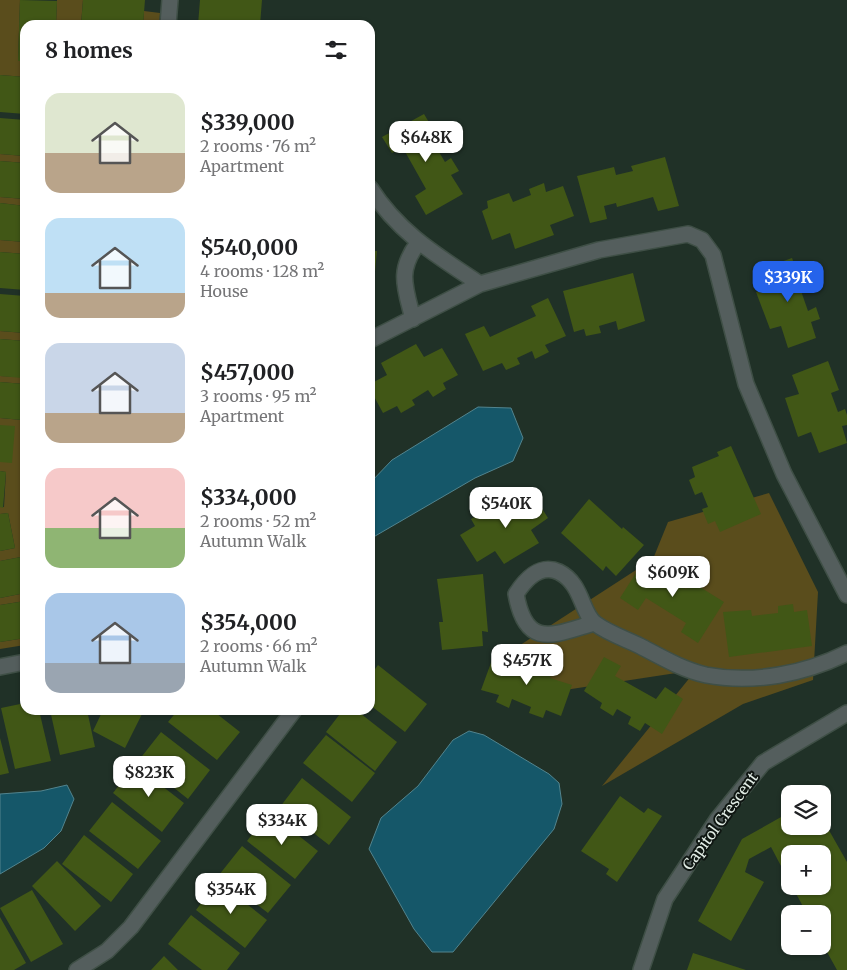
<!DOCTYPE html>
<meta charset="utf-8">
<style>
body{margin:0;font-family:Merriweather,serif;background:#f2f2f2;color:#202124;height:100vh;display:flex;flex-direction:column;font-size:19px;white-space:nowrap}
*{box-sizing:border-box;margin:0}
p{font-size:16px;color:#757577}
.icon{flex:none;width:28px;height:28px;fill:none;stroke:currentColor;stroke-width:2;stroke-linecap:round;stroke-linejoin:round}
.map{position:relative;flex:1;overflow:hidden}
.drawer{position:absolute;left:20px;top:20px;width:355px;height:695px;display:flex;flex-direction:column;background:#fff;border-radius:15px;box-shadow:0 1px 4px #0004}
.drawer>*{flex:none}
.tools{position:absolute;left:781px;top:785px;display:grid;gap:10px}
.tools a{display:grid;place-items:center;width:50px;height:50px;border-radius:10px;background:#fff;box-shadow:0 1px 4px #0004;font-size:25px}
.price{position:absolute;translate:-50% -42px;padding:0 11px;border-radius:10px;background:#fff;color:#222;font-size:16px;line-height:32px;filter:drop-shadow(0 1px 2px #0008)}
.price::after{content:'';position:absolute;left:50%;top:30px;width:15px;height:11px;margin-left:-8px;background:inherit;clip-path:polygon(0 0,100% 0,50% 100%)}
.price.on{background:#2563eb;color:#fff}
ul{padding:0;list-style:none}
li{display:flex;align-items:center;gap:15px;height:125px;padding:0 25px}
li span{display:grid;place-items:center;flex:none;width:140px;height:100px;border-radius:15px;color:#555}
li>.icon{margin-inline-start:auto}
span .icon{width:60px;height:60px;fill:#fffc;stroke-width:1}
li b{font-size:21px}
h2{display:flex;justify-content:space-between;align-items:center;height:60px;padding:0 25px;font-size:21px}
.map>svg:first-child{display:block}
</style>
<div class="map">
<svg width="847" height="970" viewBox="0 0 847 970">
<rect width="100%" height="100%" fill="#203127"/>
<path fill="#5a4d1c" d="M0,0H20L18,61H25V77L0,75Z
M57,0H83L81,25H56Z
M144,11L160,13L159,25H143Z
M0,154L25,156V163L0,161Z
M0,197L25,199V206L0,203Z
M0,240L25,242V254L0,252Z
M0,331L25,333V341L0,339Z
M25,346V576L21,557L0,561V551L15,548L8,513L0,514V507H4L6,472L0,471V418L22,420L24,384L0,382V376L22,377Z
M769,493L818,592L813,680L743,704L602,786L696,670L532,695L515,672L511,651L653,559L668,522Z
M25,593V601L0,605V598Z
M25,638V645L0,649V642Z"/>
<path fill="#155769" stroke="#52848e" d="M478,407L511,408L523,438L513,461L475,478L370,539V483L392,460Z
M469,731L484,735L549,774L559,783L562,804L554,829L453,952H432L414,929L369,849L381,818L418,786L453,740Z
M67,785L74,799L61,831L44,848L0,874V794L41,791Z"/>
<path fill="#415716" d="M20,0L57,1L56,25H25V61H18Z
M83,0H145L143,25H81Z
M200,0H262L260,25H198Z
M0,75L25,77V114L0,112Z
M424,114L442,144L436,147L445,162L451,158L459,171L451,175L463,194L426,215L415,196L426,189L403,148L392,153L382,137Z
M0,118L25,120V156L0,154Z
M665,157L679,206L658,211L653,197L617,207L616,203L604,206L607,219L590,223L577,176L614,167L616,175L633,171L631,166Z
M0,161L25,163V199L0,197Z
M544,183L546,192L563,186L574,216L550,225L554,235L515,249L510,233L492,240L482,211L488,208L487,201L509,193L513,202L531,195L529,189Z
M0,203L25,206V242L0,240Z
M370,251H377L373,292L370,291Z
M0,252L25,254V290L0,288Z
M792,258L799,277L807,274L811,285L800,288L808,311L816,307L820,319L811,322L816,338L788,348L781,326L770,329L756,292L770,288L764,268Z
M633,273L645,321L618,330L616,321L599,326L601,333L586,336L584,329L574,332L563,291Z
M0,294L25,296V333L0,331Z
M548,298L566,336L545,345L549,352L535,359L532,351L517,358L520,364L506,370L502,363L483,371L465,334L484,326L490,337L536,316L531,306Z
M0,339L25,341L22,378L0,376Z
M416,344L424,357L442,348L458,375L443,383L446,389L433,397L428,390L412,400L415,405L401,413L397,406L383,413L370,389V384L387,375L381,363Z
M828,361L839,390L831,393L838,412L845,409L847,415V425L842,426L847,443L819,453L811,432L798,437L785,398L799,394L792,375Z
M0,382L24,384L22,420L0,418Z
M0,425L15,426L12,463L0,462Z
M731,446L761,514L720,532L715,521L708,524L702,509L708,507L702,492L695,495L689,480L695,477L692,467L719,456L717,452Z
M0,471L6,472L3,508L0,507Z
M531,491L548,518L531,530L539,543L504,564L495,551L477,562L460,535L475,526L471,519L483,512L487,519L495,515L491,508L514,495L517,501Z
M589,499L622,529L623,527L644,545L616,576L606,566L603,571L561,533Z
M8,513L15,548L0,551V514Z
M21,557L25,593L0,598V561Z
M646,557L677,575L673,580L686,589L692,582L724,602L698,643L681,632L686,623L646,598L638,610L620,598Z
M483,574L488,632L482,631L483,646L442,650L439,622H443L437,579Z
M25,601V638L0,642V605Z
M793,604L794,612L807,610L812,646L729,657L723,612L751,610L752,616L778,613V606Z
M517,653L554,666L550,678L572,685L561,716L546,710L543,718L529,713L531,707L512,699L509,708L496,702L499,695L481,690L492,660L512,667Z
M604,657L621,666L615,676L656,699L665,687L683,699L662,734L645,723L640,731L628,724L631,717L617,709L613,716L600,708L602,703L584,691Z
M378,665L427,704L405,732L370,705V676Z
M25,703V710H39L51,761L15,769L1,708Z
M50,710H87L95,747L60,755Z
M103,710H144L125,748L93,731Z
M178,710H212L240,732L217,760L168,722Z
M343,710H356L397,742L375,771L326,732Z
M161,732L210,770L188,799L139,760Z
M326,735L375,773L352,802L303,763Z
M0,738L9,773L0,775Z
M135,765L184,803L162,832L113,793Z
M302,778L351,817L329,845L280,807Z
M620,796L644,813L648,808L662,816L617,882L606,874L609,869L581,851Z
M112,802L161,841L138,869L89,831Z
M269,812L318,851L295,879L247,841Z
M790,812V826H822V818L847,862V970H837L822,943V914H807L792,886H822V854H790V883L771,847L749,859L745,872L764,882L731,941L698,921L742,839Z
M84,835L133,874L111,902L62,864Z
M242,846L291,885L268,913L219,875Z
M57,861L101,906L75,931L32,886Z
M218,881L267,920L245,948L196,910Z
M32,890L63,944L31,962L0,908Z
M191,915L240,953L227,970H202L168,944Z
M0,917L26,963L14,970H0Z
M693,953L746,970H687Z
M164,956L178,970H151Z"/>
<g fill="none" stroke-linecap="round" stroke-linejoin="round">
<g stroke="#3f4f46" stroke-width="18">
<path id="street" d="M168,25L170,0
M370,188C399,233 436,255 480,284
M413,319C405,287 397,271 418,243
M370,340L480,284L599,250L688,234L702,240L713,255L746,384L784,474L847,595
M594,623C553,635 526,650 516,594C525,580 540,563 559,572C583,584 581,614 596,624C608,633 626,639 640,646C661,657 683,670 706,675C753,684 805,674 847,653
M0,667L25,662
M77,970L107,951L131,927L294,710
M641,970L665,899L717,820L763,763L847,713"/>
</g>
<use href="#street" stroke="#545e5d" stroke-width="15"/>
</g>
<g text-anchor="middle" dominant-baseline="central" stroke-width="4" stroke-linejoin="round" paint-order="stroke">
<g font-size="15" fill="#e2ede6" stroke="#0f1612">
<text transform="translate(720 821) rotate(-54)">Capitol Crescent</text>
</g>
</g>
</svg>
<div class="tools">
<a><svg class="icon" aria-label="layers" viewBox="0 0 24 24"><path d="M12 4l9 5-9 5-9-5zM3 14l9 5 9-5"/></svg></a>
<a>+</a>
<a>−</a>
</div>
<b class="price" style="left:426px;top:163px">$648K</b>
<b class="price on" style="left:788px;top:303px">$339K</b>
<b class="price" style="left:506px;top:529px">$540K</b>
<b class="price" style="left:673px;top:598px">$609K</b>
<b class="price" style="left:527px;top:686px">$457K</b>
<b class="price" style="left:149px;top:798px">$823K</b>
<b class="price" style="left:282px;top:846px">$334K</b>
<b class="price" style="left:231px;top:915px">$354K</b>
<section class="drawer">
<h2>8 homes<svg class="icon" aria-label="filters" viewBox="0 0 24 24"><path d="M4 7h16M4 17h16"/><circle cx="9" cy="7" r="2"/><circle cx="15" cy="17" r="2"/></svg></h2>
<ul>
<li><span style="background:linear-gradient(#dfe7d0 60%,#b9a48a 0)"><svg class="icon" aria-label="home" viewBox="0 0 24 24"><path d="M3 11l9-7 9 7M6 9v11h12V9"/></svg></span><div><b>$339,000</b><p>2 rooms · 76 m²</p><p>Apartment</p></div></li>
<li><span style="background:linear-gradient(#bfe0f5 75%,#b9a48a 0)"><svg class="icon" aria-label="home" viewBox="0 0 24 24"><path d="M3 11l9-7 9 7M6 9v11h12V9"/></svg></span><div><b>$540,000</b><p>4 rooms · 128 m²</p><p>House</p></div></li>
<li><span style="background:linear-gradient(#c9d6e8 70%,#b9a48a 0)"><svg class="icon" aria-label="home" viewBox="0 0 24 24"><path d="M3 11l9-7 9 7M6 9v11h12V9"/></svg></span><div><b>$457,000</b><p>3 rooms · 95 m²</p><p>Apartment</p></div></li>
<li><span style="background:linear-gradient(#f6c9c9 60%,#8fb573 0)"><svg class="icon" aria-label="home" viewBox="0 0 24 24"><path d="M3 11l9-7 9 7M6 9v11h12V9"/></svg></span><div><b>$334,000</b><p>2 rooms · 52 m²</p><p>Autumn Walk</p></div></li>
<li><span style="background:linear-gradient(#a9c7e8 70%,#9aa5b1 0)"><svg class="icon" aria-label="home" viewBox="0 0 24 24"><path d="M3 11l9-7 9 7M6 9v11h12V9"/></svg></span><div><b>$354,000</b><p>2 rooms · 66 m²</p><p>Autumn Walk</p></div></li>
</ul>
</section>
</div>
